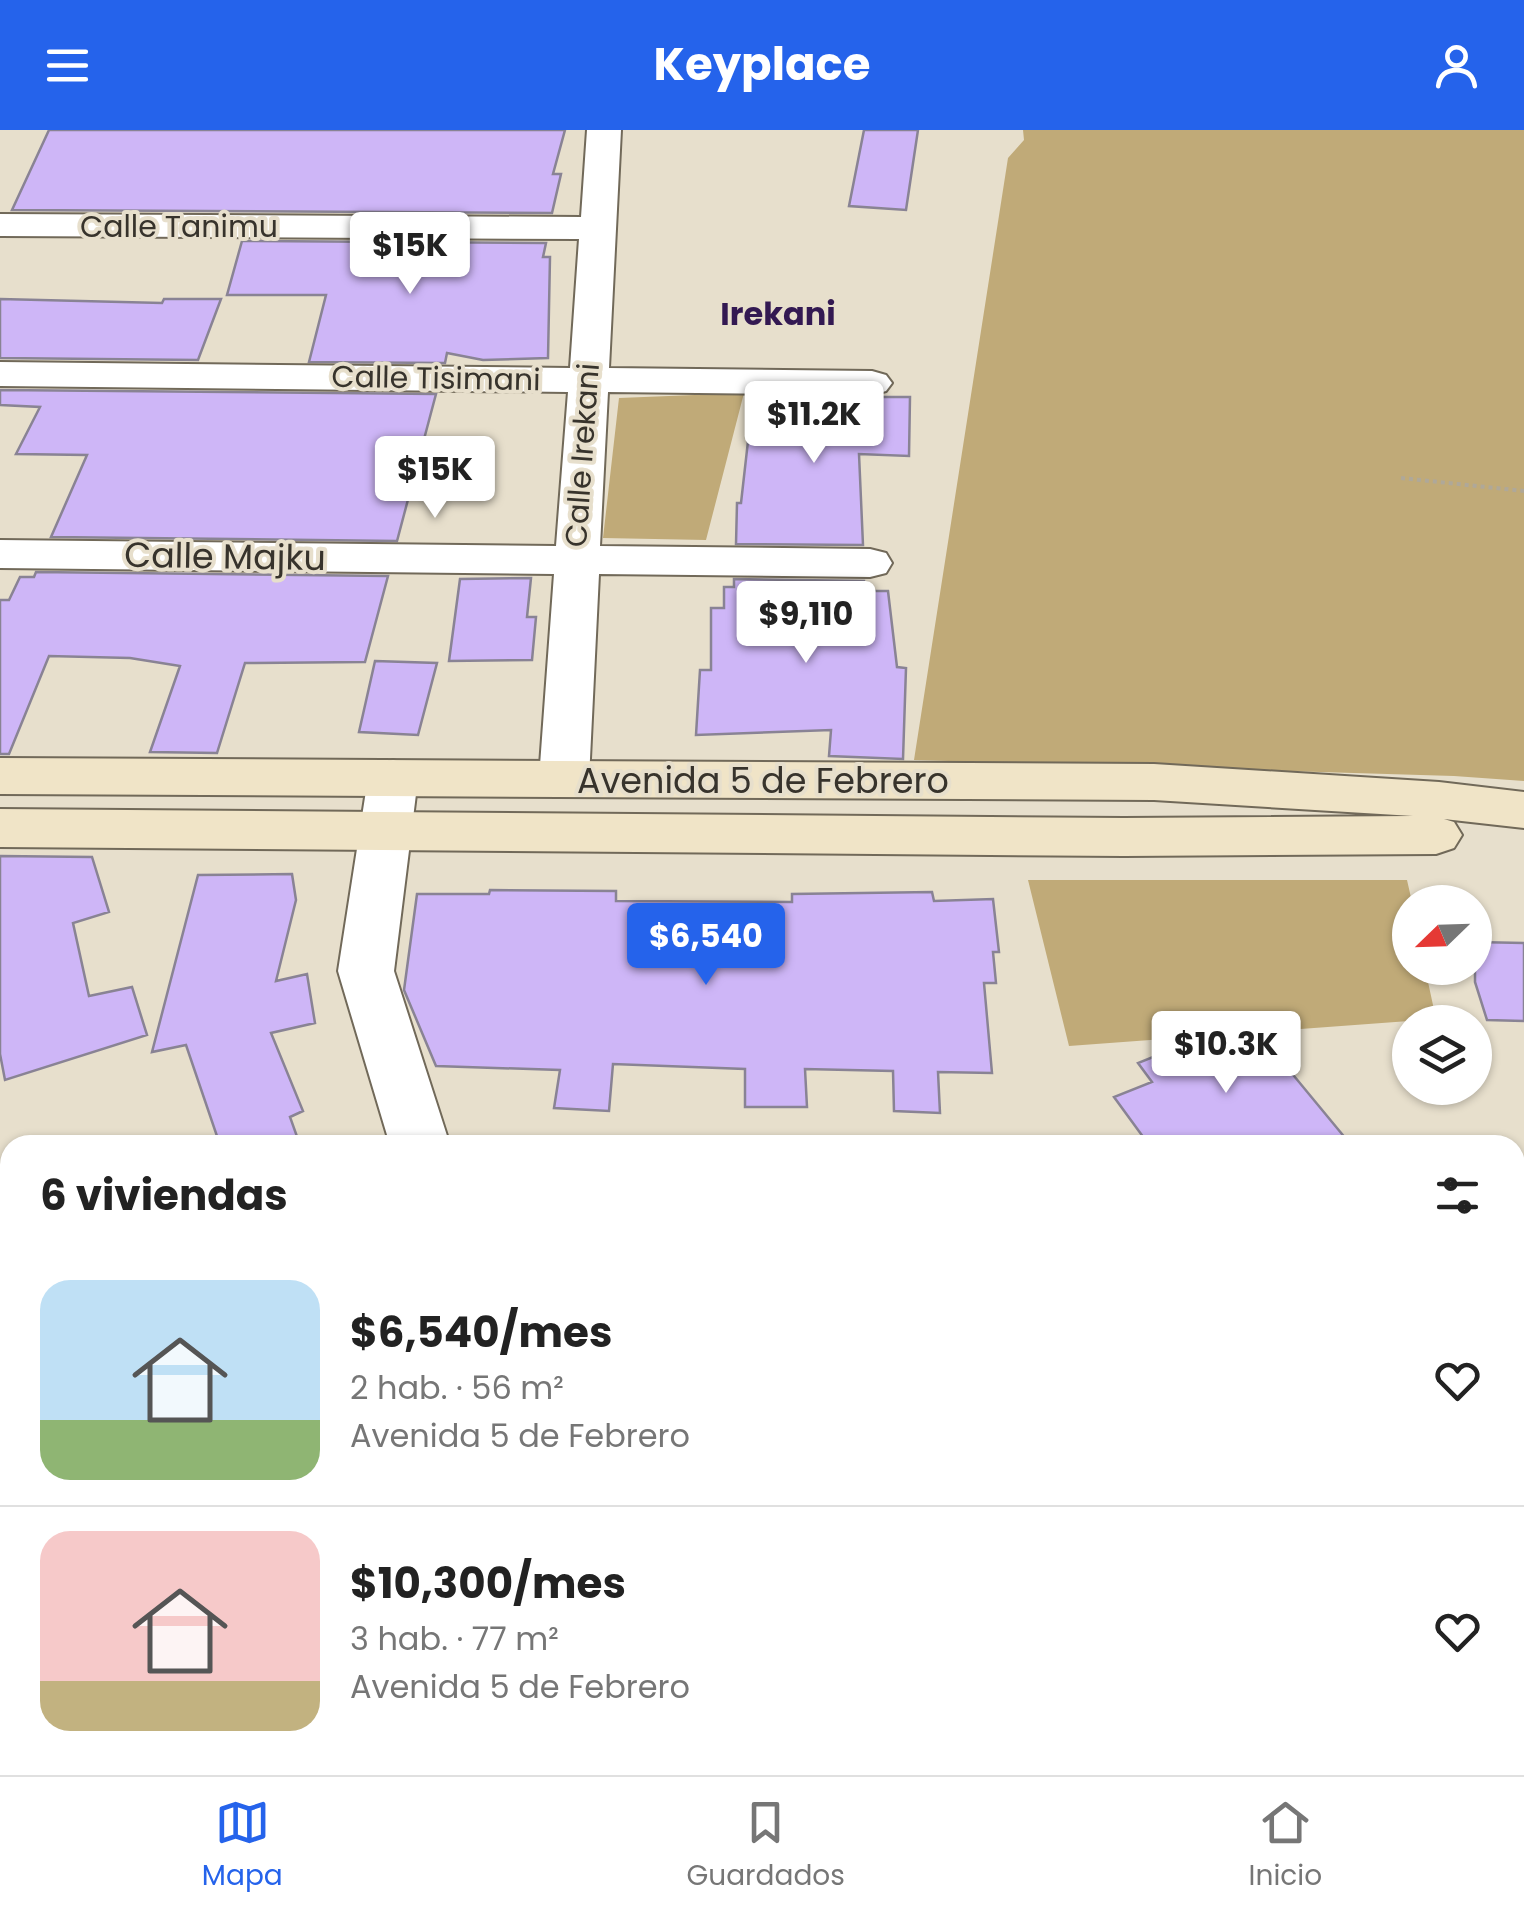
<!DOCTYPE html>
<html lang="es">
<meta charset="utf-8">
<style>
body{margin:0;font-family:Poppins,sans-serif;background:#f2f2f2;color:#222;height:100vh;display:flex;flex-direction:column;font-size:38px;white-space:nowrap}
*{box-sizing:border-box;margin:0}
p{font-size:32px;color:#767676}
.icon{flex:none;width:55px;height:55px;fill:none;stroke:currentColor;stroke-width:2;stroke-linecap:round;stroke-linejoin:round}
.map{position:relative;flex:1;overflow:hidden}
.side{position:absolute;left:0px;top:1005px;width:1525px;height:640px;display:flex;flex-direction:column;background:#fff;border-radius:30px 30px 0 0;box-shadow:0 2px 8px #0004}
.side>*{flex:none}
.needle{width:65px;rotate:247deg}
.controls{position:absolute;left:1392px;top:755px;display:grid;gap:20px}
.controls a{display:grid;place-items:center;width:100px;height:100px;border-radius:50%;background:#fff;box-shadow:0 2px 8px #0004;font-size:50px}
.price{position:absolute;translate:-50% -85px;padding:0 22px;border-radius:10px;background:#fff;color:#222;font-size:32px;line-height:65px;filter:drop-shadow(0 2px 5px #0008)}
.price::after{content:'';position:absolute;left:50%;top:60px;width:30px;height:22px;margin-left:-15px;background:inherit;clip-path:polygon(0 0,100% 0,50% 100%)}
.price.current{background:#2563eb;color:#fff}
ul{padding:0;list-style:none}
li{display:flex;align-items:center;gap:30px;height:250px;padding:0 40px}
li+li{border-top:2px solid #e0e0e0}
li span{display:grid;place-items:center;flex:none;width:280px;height:200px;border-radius:30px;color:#555}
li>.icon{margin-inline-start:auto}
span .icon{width:120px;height:120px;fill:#fffc;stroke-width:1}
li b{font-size:42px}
h2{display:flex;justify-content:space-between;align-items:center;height:120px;padding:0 40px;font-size:42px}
header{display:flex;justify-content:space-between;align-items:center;height:130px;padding:0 40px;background:#2563eb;color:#fff;font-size:45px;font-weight:700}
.menu{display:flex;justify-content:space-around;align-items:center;height:140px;border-top:2px solid #e0e0e0;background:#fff;font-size:28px;color:#767676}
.menu a{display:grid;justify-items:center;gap:5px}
.menu .current{color:#2563eb}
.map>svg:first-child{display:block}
</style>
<header><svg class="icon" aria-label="menu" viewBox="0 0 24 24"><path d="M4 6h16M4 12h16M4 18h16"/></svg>Keyplace<svg class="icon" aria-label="person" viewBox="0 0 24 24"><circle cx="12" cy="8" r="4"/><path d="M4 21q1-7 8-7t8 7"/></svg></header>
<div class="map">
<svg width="1524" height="1645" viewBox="0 0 1524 1645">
<rect width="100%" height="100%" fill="#e7dfcc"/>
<path fill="#c0aa78" d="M1023,0H1524V651L1454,646L914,630L1008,28L1024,10Z
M744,263L706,410L603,408L619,268Z
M1028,750H1407L1412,772L1410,838H1425L1436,889L1069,916Z
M10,1494V1635H29V1645H0V1499Z"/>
<path fill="#ceb6f7" stroke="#898394" stroke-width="2.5" d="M49,0H565L553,44H561L552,83L12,80Z
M864,0H918L906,80L849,76Z
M242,111L546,113L543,127H550L548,228L483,230L447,223L445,233L309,232L326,165H227Z
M0,169L162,173L164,169H221L198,230L0,228Z
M0,260L436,264L397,411L51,407L87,325L16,324L40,277L0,275Z
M753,267H910L909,326L859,324L863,415L736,414L737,373H741Z
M36,442L388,446L365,532L245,533L217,623L150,622L180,536L130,528L49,526L9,624H0V470H9L20,447H34Z
M531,448L527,487H536L532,530L449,531L460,449Z
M734,449L864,451L865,461H888L897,537L906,538L903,629L829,626L831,600L696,605L700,540H711V478H724V457H734Z
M375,531L437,533L418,605L359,602Z
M0,726L92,727L109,782L73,793L89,866L132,857L147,905L5,950L0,924Z
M292,744L296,770L276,851L307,844L315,893L271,903L303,981L290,987L300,1015H220L186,915L152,922L198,745Z
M490,760L616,761V771L792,772V764L932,762L934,771L993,769L999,822H993L996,853H984L992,943L938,942L940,983L894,981L893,941L805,939L807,977H745V939L613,934L609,981L554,978L560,940L436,936L404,860L417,764H489Z
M1475,812L1524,813V891L1487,890L1475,852Z
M1247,889L1351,1015H1149L1114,967L1152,952L1138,933Z"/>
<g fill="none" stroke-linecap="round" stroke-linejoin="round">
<g stroke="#716959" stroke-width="4">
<path id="street" d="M587,0H621L609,238L872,241L886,245L892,253L886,261L872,265L608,262L600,416L870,419L886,423L892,433L886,443L870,447L599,444L589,649L582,661L564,667L546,661L539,649L554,444L0,438V410L556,416L568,262L0,256V232L570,238L579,109L0,106V84L581,87Z
M393,630L411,636L418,648L394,841L450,1015H390L338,841L368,648L375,636Z
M0,1229L10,1233V1317L0,1313Z
M1515,1540L1524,1544V1628L1515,1624Z
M171,1635H252L248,1645H167Z
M1116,1635H1470L1474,1645H1120Z"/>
</g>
<g stroke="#716959" stroke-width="4">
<path id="secondary" d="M0,628L1154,634L1439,652L1524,662V698L1444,689L1454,692L1462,705L1454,718L1436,724L1124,726L0,717V679L1124,688L1413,686L1154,670L0,664Z"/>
</g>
<path stroke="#afa899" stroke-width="4" stroke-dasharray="4 4" stroke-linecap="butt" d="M1401,348L1524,361"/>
<use href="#street" fill="#fff" fill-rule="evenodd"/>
<use href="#secondary" fill="#f0e4c7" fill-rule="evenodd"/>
</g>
<g text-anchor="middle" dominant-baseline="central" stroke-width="8" stroke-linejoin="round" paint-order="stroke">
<g font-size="30" fill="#37332c" stroke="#e7dfcc">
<text x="179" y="96">Calle Tanimu</text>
<text transform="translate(436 248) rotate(1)">Calle Tisimani</text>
<text transform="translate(582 325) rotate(-86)">Calle Irekani</text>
</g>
<g font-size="32" font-weight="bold" fill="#331952" stroke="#e7dfcc">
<text x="778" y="183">Irekani</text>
</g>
<g font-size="35" fill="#37332c" stroke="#e7dfcc">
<text transform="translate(225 426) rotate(1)">Calle Majku</text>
<text x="763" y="650">Avenida 5 de Febrero</text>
</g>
</g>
</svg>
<div class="controls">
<a><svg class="needle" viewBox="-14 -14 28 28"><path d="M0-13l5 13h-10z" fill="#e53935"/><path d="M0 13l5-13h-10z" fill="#767676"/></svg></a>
<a><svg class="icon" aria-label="layers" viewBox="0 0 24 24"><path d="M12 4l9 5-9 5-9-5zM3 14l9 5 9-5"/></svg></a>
</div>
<b class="price" style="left:410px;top:167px">$15K</b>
<b class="price" style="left:814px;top:336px">$11.2K</b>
<b class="price" style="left:435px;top:391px">$15K</b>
<b class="price" style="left:806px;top:536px">$9,110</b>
<b class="price current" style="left:706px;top:858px">$6,540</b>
<b class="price" style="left:1226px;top:966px">$10.3K</b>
<section class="side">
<h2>6 viviendas<svg class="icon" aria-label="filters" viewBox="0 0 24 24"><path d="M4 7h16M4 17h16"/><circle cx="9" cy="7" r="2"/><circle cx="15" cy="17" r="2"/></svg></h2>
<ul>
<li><span style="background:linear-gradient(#bfe0f5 70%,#8fb573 0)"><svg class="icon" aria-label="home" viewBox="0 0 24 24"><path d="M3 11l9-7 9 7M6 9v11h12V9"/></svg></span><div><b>$6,540/mes</b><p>2 hab. · 56 m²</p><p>Avenida 5 de Febrero</p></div><svg class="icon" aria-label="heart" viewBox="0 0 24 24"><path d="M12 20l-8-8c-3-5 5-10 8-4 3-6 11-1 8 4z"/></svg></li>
<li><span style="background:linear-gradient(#f6c9c9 75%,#c2b280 0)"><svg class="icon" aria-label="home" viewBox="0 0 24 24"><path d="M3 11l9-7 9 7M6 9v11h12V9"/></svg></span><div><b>$10,300/mes</b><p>3 hab. · 77 m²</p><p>Avenida 5 de Febrero</p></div><svg class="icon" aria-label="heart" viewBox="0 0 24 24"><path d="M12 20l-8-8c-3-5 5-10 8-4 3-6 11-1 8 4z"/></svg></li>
</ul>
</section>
</div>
<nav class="menu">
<a class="current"><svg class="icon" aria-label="map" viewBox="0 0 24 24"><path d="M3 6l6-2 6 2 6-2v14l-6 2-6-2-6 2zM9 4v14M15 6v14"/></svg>Mapa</a>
<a><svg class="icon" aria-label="saved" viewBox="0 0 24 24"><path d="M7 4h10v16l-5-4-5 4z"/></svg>Guardados</a>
<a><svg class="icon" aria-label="home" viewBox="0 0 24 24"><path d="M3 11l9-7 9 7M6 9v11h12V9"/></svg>Inicio</a>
</nav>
